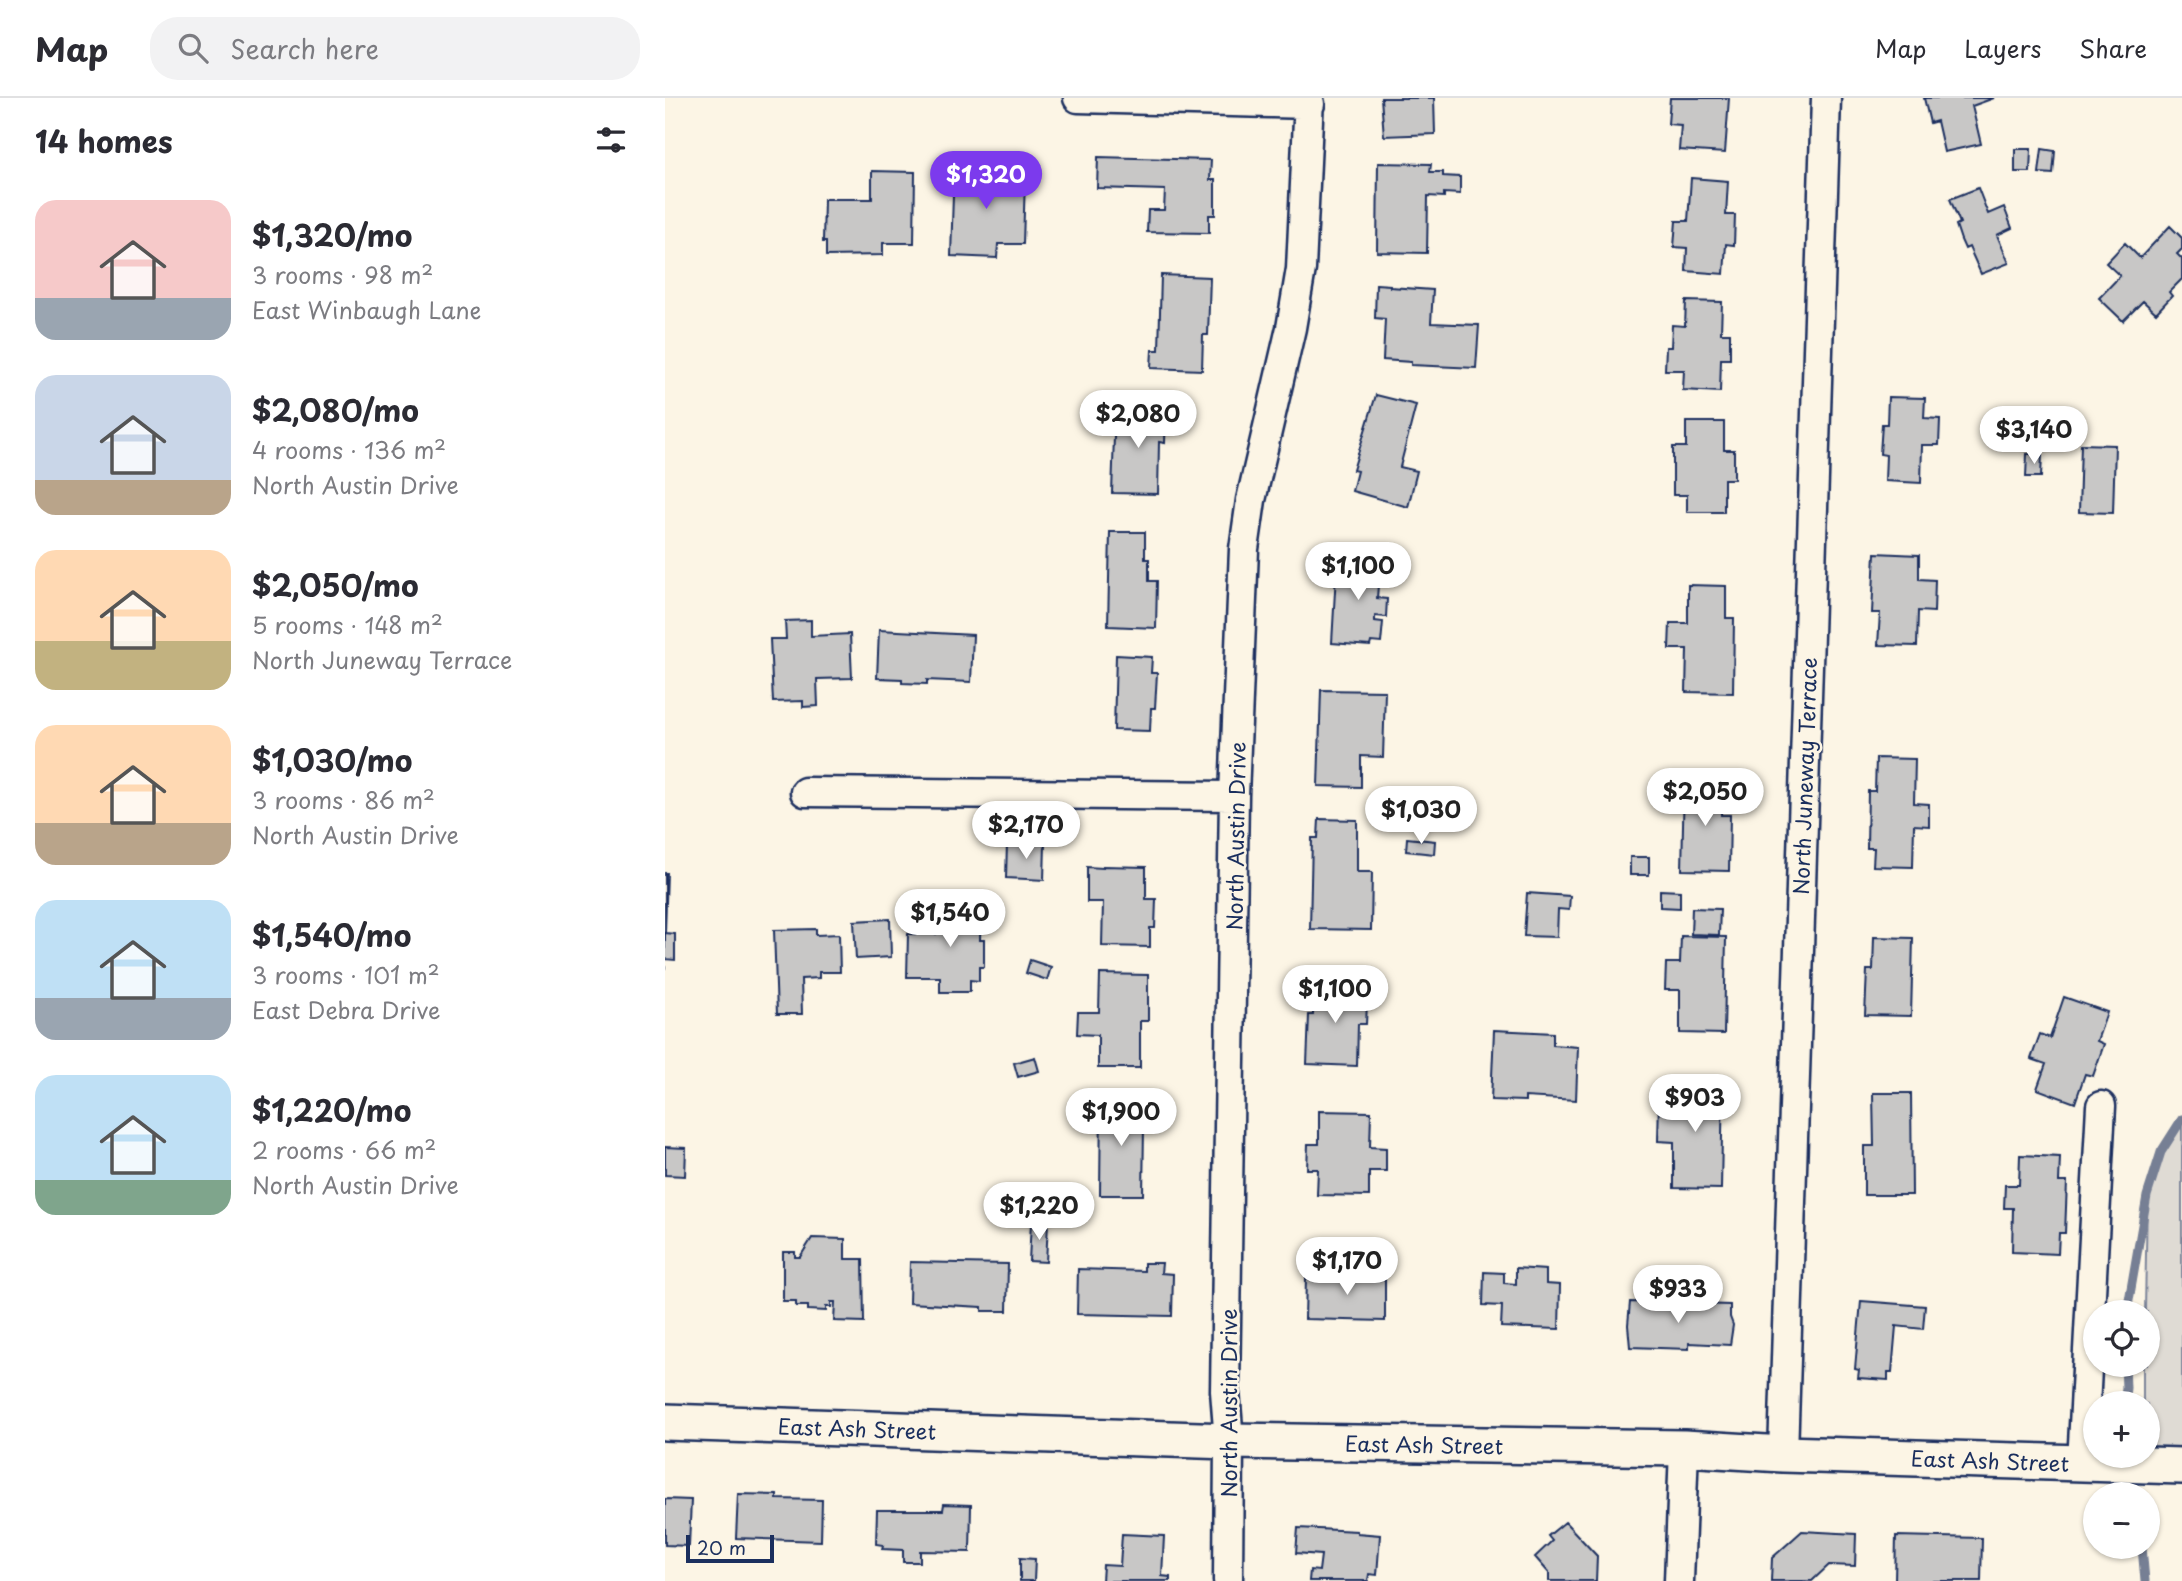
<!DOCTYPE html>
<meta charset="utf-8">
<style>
body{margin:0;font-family:"Playpen Sans",sans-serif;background:#f2f2f3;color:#2b2b33;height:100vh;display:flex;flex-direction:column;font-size:26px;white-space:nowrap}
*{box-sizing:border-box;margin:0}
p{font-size:23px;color:#7c7c81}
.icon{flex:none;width:38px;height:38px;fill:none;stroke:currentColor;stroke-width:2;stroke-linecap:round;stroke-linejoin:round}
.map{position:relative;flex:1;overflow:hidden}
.sheet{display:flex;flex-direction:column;background:#fff;width:665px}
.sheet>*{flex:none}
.controls{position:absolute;left:1418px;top:1202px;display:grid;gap:14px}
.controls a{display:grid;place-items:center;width:77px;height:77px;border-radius:50%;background:#fff;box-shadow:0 2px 5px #0004;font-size:35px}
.scale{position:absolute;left:21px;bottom:18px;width:88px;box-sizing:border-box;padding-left:7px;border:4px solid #1b2f5e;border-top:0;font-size:19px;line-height:24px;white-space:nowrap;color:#1b2f5e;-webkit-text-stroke:5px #fcf5e5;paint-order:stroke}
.price{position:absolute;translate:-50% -60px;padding:0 16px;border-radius:24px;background:#fff;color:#222;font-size:23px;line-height:46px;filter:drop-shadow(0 2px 4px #0008)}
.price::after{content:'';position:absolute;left:50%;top:42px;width:21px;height:16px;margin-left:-10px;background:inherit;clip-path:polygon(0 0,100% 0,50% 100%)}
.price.current{background:#7c3aed;color:#fff}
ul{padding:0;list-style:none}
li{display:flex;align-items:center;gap:21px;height:175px;padding:0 35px}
li span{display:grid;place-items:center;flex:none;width:196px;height:140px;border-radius:21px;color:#555}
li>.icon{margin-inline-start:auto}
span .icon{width:84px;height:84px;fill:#fffc;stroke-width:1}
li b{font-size:30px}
h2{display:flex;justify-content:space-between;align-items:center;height:84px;padding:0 35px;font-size:30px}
header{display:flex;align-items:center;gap:42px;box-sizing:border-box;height:98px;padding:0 35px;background:#fff;border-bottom:2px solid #e1e1e2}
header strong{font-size:33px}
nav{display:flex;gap:38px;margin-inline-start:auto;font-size:24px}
.search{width:490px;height:63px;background:#f2f2f3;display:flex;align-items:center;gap:18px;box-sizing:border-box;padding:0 24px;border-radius:28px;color:#7c7c81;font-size:26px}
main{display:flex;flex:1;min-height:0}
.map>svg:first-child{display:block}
</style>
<header>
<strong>Map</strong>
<div class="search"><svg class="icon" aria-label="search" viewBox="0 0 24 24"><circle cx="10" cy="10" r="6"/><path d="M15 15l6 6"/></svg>Search here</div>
<nav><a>Map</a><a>Layers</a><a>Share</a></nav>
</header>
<main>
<section class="sheet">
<h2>14 homes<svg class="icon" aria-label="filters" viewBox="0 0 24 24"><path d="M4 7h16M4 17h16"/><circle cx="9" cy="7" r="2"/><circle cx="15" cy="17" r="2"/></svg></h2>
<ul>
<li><span style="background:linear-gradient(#f6c9c9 70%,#9aa5b1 0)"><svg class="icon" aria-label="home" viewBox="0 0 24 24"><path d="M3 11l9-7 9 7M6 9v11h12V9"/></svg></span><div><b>$1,320/mo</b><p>3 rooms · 98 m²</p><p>East Winbaugh Lane</p></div></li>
<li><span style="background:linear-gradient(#c9d6e8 75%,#b9a48a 0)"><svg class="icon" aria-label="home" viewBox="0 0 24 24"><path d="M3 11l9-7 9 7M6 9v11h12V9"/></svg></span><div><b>$2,080/mo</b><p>4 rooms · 136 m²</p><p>North Austin Drive</p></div></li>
<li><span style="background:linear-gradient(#ffd9b3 65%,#c2b280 0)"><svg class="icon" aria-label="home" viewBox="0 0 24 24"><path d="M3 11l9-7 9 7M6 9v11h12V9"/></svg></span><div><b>$2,050/mo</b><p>5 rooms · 148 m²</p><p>North Juneway Terrace</p></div></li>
<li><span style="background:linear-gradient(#ffd9b3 70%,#b9a48a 0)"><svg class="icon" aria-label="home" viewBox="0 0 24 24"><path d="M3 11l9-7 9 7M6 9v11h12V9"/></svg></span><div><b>$1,030/mo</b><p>3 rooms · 86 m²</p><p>North Austin Drive</p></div></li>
<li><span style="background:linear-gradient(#bfe0f5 70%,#9aa5b1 0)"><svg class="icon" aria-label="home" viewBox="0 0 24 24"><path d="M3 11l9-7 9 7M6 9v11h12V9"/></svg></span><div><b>$1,540/mo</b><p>3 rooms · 101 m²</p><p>East Debra Drive</p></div></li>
<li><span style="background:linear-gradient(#bfe0f5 75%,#7fa58c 0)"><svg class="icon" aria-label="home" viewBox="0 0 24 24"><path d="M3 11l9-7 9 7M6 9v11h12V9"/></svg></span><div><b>$1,220/mo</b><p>2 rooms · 66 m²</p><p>North Austin Drive</p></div></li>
</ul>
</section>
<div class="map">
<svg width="1517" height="1483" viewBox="0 0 1517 1483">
<rect width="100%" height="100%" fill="#fcf5e5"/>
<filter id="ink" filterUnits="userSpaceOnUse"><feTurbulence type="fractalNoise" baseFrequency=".0143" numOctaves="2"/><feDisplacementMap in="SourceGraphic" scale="14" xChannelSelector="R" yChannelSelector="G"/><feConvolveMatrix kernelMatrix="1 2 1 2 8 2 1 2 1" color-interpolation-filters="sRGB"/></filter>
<g filter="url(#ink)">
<path fill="#dfdbd4" stroke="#7d8599" stroke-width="2" d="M1517,1021V1368L1482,1358V1306L1478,1305V1267H1482V1214H1480L1482,1098L1496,1054Z"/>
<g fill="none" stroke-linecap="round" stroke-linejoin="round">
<path stroke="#767f94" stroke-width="9" d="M1462,1214L1482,1098L1496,1054L1517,1021
M1459,1306L1461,1290L1460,1267
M1461,1391L1462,1396
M1477,1449L1480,1483"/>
</g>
<path fill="#c8c7c6" stroke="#1b2f5e" stroke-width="2" d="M716,0H769L770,36L719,38Z
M1005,0H1064L1060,55L1014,52L1016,27L1003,26Z
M1259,0H1329L1307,8L1316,46L1279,54L1272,23L1265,25Z
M1350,51H1366L1365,74H1350Z
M1377,51L1390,53L1388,76L1374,75Z
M433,59L546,62L545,82H550V117H544V135L482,134L483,112H499L500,92L432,90Z
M713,65L766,66L765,74H778V78L795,79V96L779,95V99L763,98L762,155L712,154Z
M289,66L336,69L335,79L360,80L358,146H333L332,160L286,158Z
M207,73L250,74L249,145H218V157L161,158V144H158L159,101H207Z
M1026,80L1063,83L1061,117H1070L1069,147L1061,146L1059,176L1021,173L1022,150L1009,149L1011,123H1023Z
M1313,90L1323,116L1339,109L1347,130L1332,137L1344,165L1316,176L1304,149L1300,151L1296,142L1291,127L1295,125L1285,101Z
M1505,128L1517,140V151L1512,156L1517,161V181L1504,194L1507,198L1491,215L1478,203L1458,223L1434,200L1455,178L1441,165L1460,145L1475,160Z
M496,177L545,179L543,237H538L537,272L486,270L487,252H494Z
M711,186L725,187V189L768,192L766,225L814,227L811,270L746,267V264L718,262L720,221L710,220Z
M1021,203L1057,204L1056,235H1065V261H1056L1055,294L1018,292L1019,272H1000L1001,249H1006L1007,227L1020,228Z
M711,297L751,307L735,369L752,373L743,409L687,393L692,373L688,372Z
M1223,299L1260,300L1259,320L1275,321L1274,347H1257L1256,385L1220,383L1221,357L1215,356L1217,326H1222Z
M450,310L501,311L500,345L494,344L493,396L447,395Z
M1021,324H1059V352H1069V381H1059V414H1022V397H1008V349H1021Z
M1416,346L1450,347L1448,415L1414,414Z
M1362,356H1377L1376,379H1361Z
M445,434H480V461H484V483H492L491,530L443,528Z
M1210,455L1254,457V481L1270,482L1269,514L1253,513L1252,548L1213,547L1215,515H1207Z
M672,458L715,461L712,500L722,501L721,519L710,518V523L718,524L716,545L706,544L705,548L667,545Z
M1023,487L1061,488V520H1069L1068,595L1021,594L1022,551H1004L1005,525H1023Z
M146,522V538L185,536L187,580L152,581L153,608L138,609V603L108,604L105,541H121L120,523Z
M214,532L308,537L306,584L262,582V586L237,585V581L212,580Z
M451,557L487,559L486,575H492L490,610H486L485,633L449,632Z
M656,592L720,593L718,659L696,658V689L653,688Z
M1211,660L1250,661L1249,705L1264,706V728L1249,727L1248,769L1208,768L1209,750H1202L1203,693H1210Z
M1019,683L1057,684L1056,717H1065L1064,773L1017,772Z
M654,721L692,722V774H707L706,832L645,831L647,740H653Z
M742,740L770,743L769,756L741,753Z
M342,745L380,746L379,782L341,780Z
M965,759H984V777H965Z
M438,768L481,769V801H491L490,830H485V849L437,848L438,804H422V769L438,770Z
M0,775H2L0,835Z
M995,792L1015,793V810L995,809Z
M862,795L905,798L904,812L893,811L892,839L859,838Z
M272,807H316L315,842H319V869H314V883L305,882V894H275V879H242L243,836H271Z
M1027,810L1055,811L1054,837L1026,836Z
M225,821L226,859L191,861L189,823Z
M151,831V837L174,836L175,874H154V880L136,881L137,916H112L109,832Z
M0,835L10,836V862L0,861V872Z
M1016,838L1061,839L1059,936L1015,935V892H1000L1001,865H1015Z
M1209,839L1248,840L1246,918L1200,917L1202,872H1208Z
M365,862L386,869L382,882L361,875Z
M435,876L483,877V923H475V970H433V937L412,936L413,914H434Z
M648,886L693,887V905H702L701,926H693L692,968L642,966L644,917H648Z
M1399,899L1442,914L1432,943L1439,946L1428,978L1420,976L1410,1005L1372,991L1381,966L1366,961L1375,936L1385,940Z
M829,932L888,935V947L913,949L911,1002L860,999V1003L826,1002Z
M370,959L374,973L353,979L349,965Z
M1011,984H1058L1056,1091L1009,1090V1044L993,1043L994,1002H1011Z
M1208,995H1246L1247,1097H1199V1048H1209Z
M436,1000H471V1029H479L478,1097H435Z
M654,1013L706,1014L705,1049L721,1050V1073H704V1098L652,1097L653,1071H642L643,1046H654Z
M0,1049L21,1050L20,1078L0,1077Z
M1355,1057L1395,1059L1394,1084H1402L1400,1135H1394L1393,1156L1347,1154L1348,1110H1339L1340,1087H1354Z
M366,1124L383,1125L381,1164L364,1163Z
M147,1140L180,1141V1161H198L199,1224L169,1223L170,1204H166V1209H161V1213L143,1212V1208H131V1203H118V1154H130V1159H135Z
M245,1164L343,1166L342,1213H317V1209L244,1205Z
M479,1165H497L496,1175L508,1176L507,1218L412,1216L413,1171L479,1173Z
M682,1166L707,1167V1181L720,1182V1223L640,1221L641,1180L682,1181Z
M851,1170L881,1172V1186L895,1187L894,1231L836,1229L837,1208L818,1207L819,1174L839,1175V1185L851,1186Z
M1196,1203L1260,1208L1258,1231L1231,1228L1227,1274H1223V1282L1193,1280L1194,1272L1190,1271Z
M965,1204L1065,1207V1219L1068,1227L1065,1247L1024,1245V1251L965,1249L963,1227Z
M73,1396L112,1397V1401L157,1402L156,1443L71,1440Z
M0,1401L26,1402L24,1448L0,1447Z
M279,1406L306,1407L305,1454L255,1453V1464H238V1452L217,1451L218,1447L211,1446L212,1412H278Z
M900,1424L932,1458L931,1483H884V1475L870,1459L887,1443L883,1438Z
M633,1430L692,1433V1435L715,1437L712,1477L704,1476L703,1483H644L645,1472L654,1473L656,1457L631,1455Z
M1137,1433L1191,1436L1190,1468L1164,1467L1147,1483H1106L1107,1460Z
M457,1436L499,1438L497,1478L505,1479V1483H437L438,1467L455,1468Z
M1231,1438L1317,1440L1316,1483H1230Z
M355,1460L370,1461L369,1483H355Z"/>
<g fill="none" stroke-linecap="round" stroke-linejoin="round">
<g stroke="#1b2f5e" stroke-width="33">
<path id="minor" d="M413,0L645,6
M140,694L569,698
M1118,1356L1161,0
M1417,1365L1436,1008
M563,1483L564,1343L560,1293L569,698L579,451L586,402L626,230L636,171L644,0
M1014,1483L1019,1350"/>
</g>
<g stroke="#1b2f5e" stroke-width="40">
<path id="tertiary" d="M0,1324L564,1343L1019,1350L1118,1356L1517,1368"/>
</g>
<use href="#minor" stroke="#fcf5e5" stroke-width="28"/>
<use href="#tertiary" stroke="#fcf5e5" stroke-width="35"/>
</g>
</g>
<g text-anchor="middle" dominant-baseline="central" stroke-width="5" stroke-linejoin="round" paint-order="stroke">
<g font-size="21" fill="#1b2f5e" stroke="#fcf5e5">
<text transform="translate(1139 678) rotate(-88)">North Juneway Terrace</text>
<text transform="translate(570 738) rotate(-89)">North Austin Drive</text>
<text transform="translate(563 1305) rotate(-90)">North Austin Drive</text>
<text transform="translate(192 1330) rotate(2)">East Ash Street</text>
<text transform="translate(759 1346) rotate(1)">East Ash Street</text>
<text transform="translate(1325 1362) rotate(2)">East Ash Street</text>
</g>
</g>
</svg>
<div class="controls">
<a><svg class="icon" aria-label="locate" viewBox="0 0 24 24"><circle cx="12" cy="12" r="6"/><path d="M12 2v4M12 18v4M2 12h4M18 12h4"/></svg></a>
<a>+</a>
<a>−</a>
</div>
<div class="scale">20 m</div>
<b class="price current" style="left:321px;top:113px">$1,320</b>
<b class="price" style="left:473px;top:352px">$2,080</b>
<b class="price" style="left:1369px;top:368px">$3,140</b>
<b class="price" style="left:693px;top:504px">$1,100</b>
<b class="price" style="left:1040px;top:730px">$2,050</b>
<b class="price" style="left:756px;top:748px">$1,030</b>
<b class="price" style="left:361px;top:763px">$2,170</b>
<b class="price" style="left:285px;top:851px">$1,540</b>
<b class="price" style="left:670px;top:927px">$1,100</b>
<b class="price" style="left:1030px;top:1036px">$903</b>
<b class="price" style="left:456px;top:1050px">$1,900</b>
<b class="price" style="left:374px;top:1144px">$1,220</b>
<b class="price" style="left:682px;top:1199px">$1,170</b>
<b class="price" style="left:1013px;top:1227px">$933</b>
</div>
</main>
